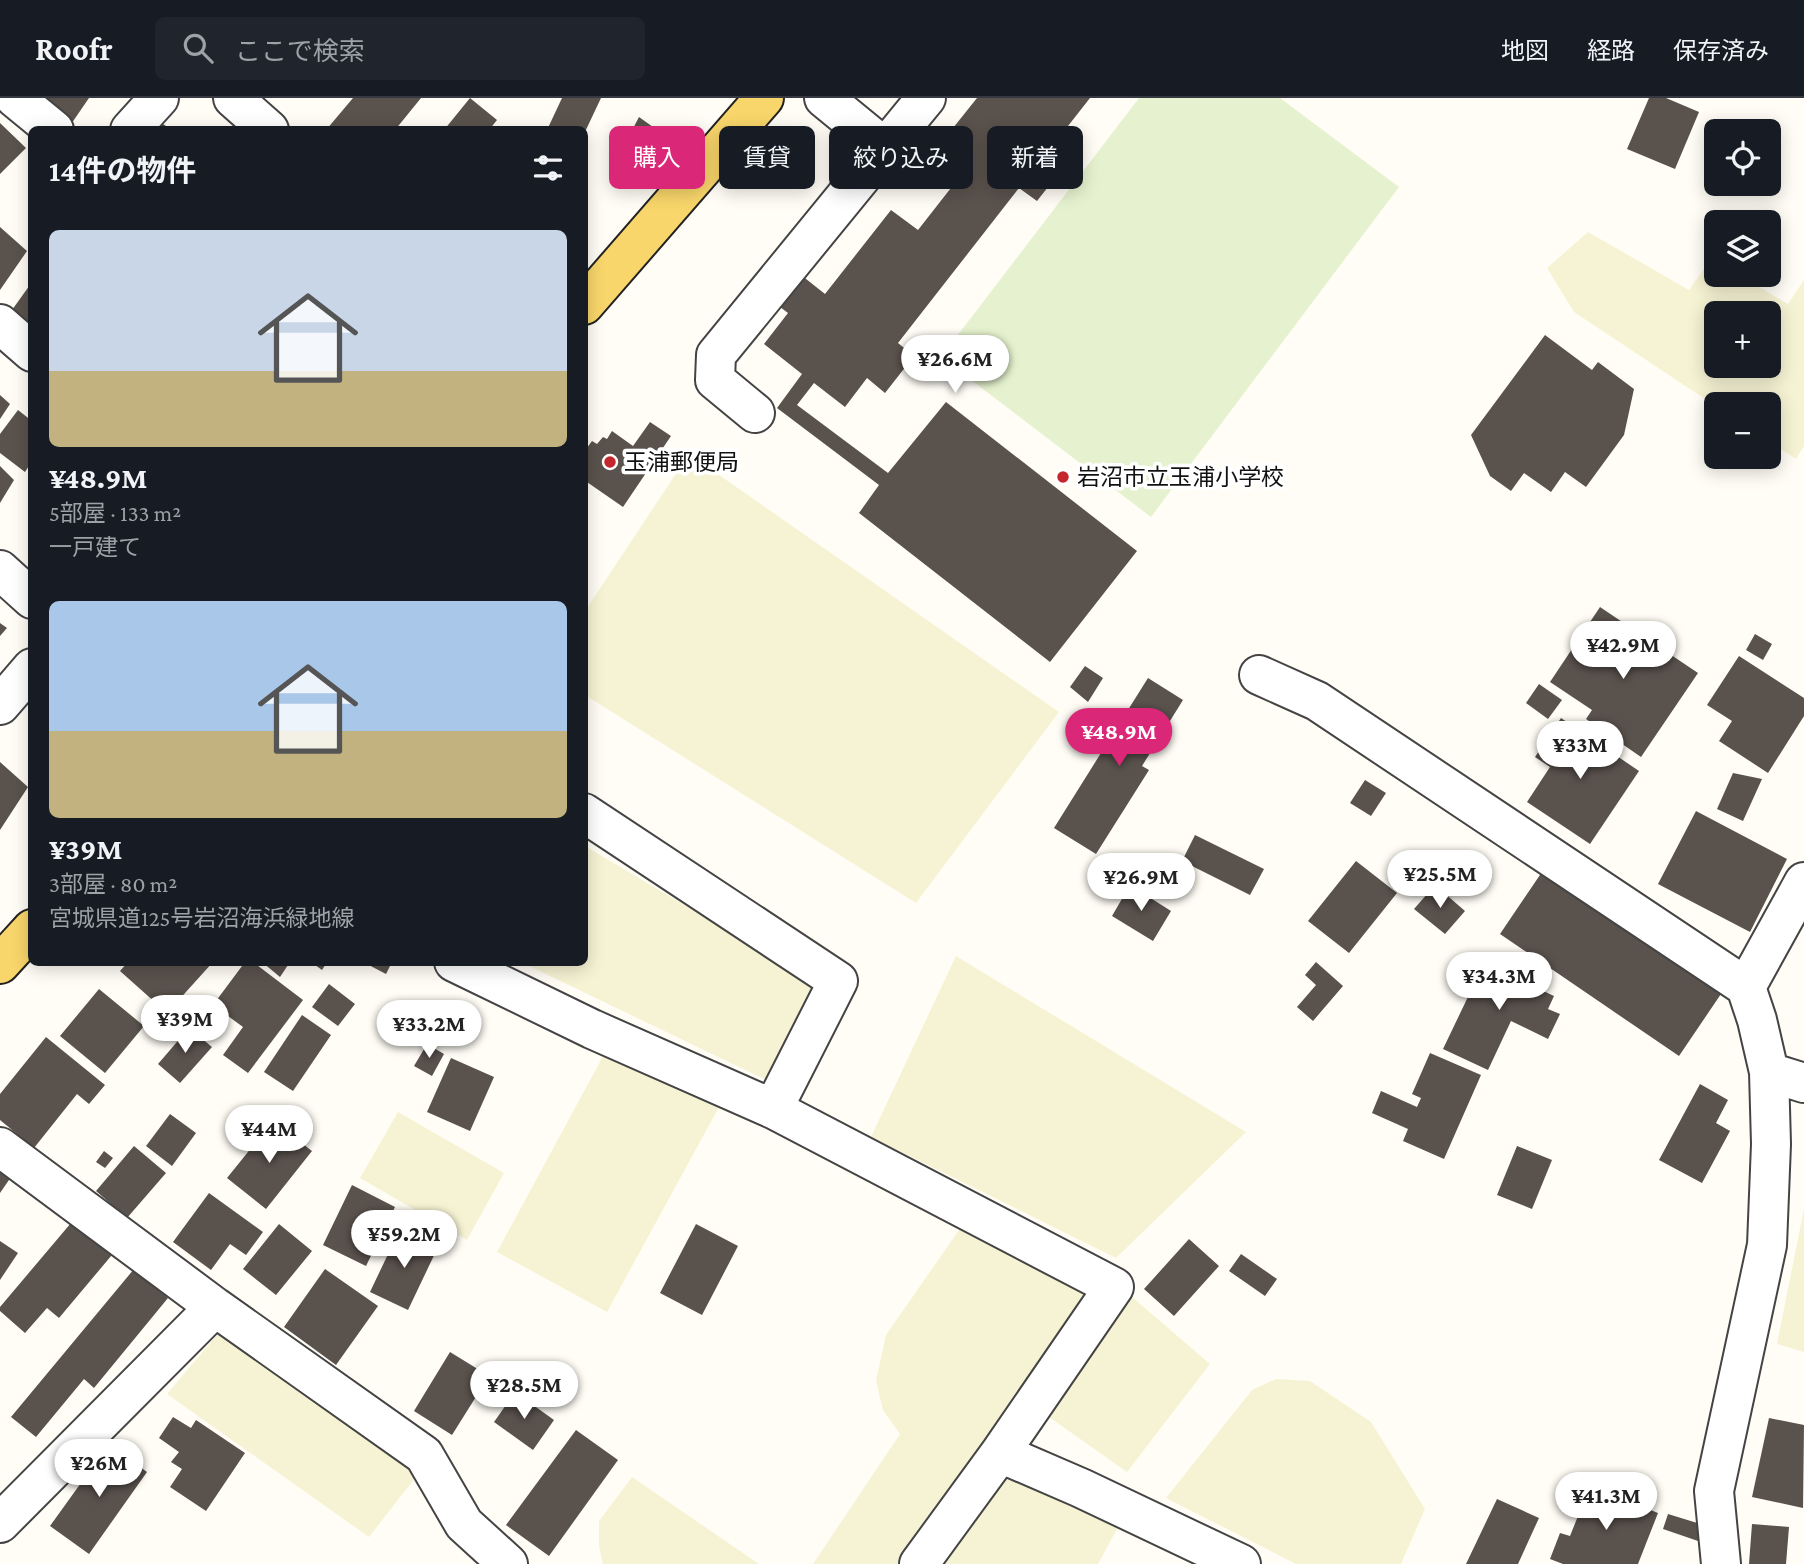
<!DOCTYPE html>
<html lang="ja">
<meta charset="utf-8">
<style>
body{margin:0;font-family:"Crimson Pro","Noto Sans JP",serif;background:#20242c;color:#f1f3f6;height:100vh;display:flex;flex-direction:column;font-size:26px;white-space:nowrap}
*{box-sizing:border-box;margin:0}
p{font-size:23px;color:#9ea1a6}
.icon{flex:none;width:38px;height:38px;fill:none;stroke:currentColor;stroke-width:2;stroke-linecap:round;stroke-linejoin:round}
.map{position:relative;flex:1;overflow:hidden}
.sheet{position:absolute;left:28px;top:28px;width:560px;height:840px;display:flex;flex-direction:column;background:#171b24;border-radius:10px;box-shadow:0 4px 18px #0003}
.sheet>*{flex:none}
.guide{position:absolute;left:609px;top:28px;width:665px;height:63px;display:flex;gap:14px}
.tools{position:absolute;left:1704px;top:21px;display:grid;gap:14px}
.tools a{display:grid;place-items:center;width:77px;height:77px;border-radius:10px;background:#171b24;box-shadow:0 4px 18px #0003;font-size:35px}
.price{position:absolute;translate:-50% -60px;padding:0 16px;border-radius:24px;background:#fff;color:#222;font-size:23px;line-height:46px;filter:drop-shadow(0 2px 4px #0008)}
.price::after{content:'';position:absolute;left:50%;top:42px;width:21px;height:16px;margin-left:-10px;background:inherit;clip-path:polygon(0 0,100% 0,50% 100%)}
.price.selected{background:#db2777;color:#fff}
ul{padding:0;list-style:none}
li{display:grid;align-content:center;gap:14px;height:371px;padding:0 21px}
li span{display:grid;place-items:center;height:217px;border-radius:10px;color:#555}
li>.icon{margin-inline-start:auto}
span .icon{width:126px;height:126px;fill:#fffc;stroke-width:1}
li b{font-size:30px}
h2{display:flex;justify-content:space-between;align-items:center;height:84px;padding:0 21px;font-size:30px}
.pill{padding:0 24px;border-radius:10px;background:#171b24;box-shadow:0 4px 18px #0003;font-size:24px;line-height:63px}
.pill.selected{background:#db2777;color:#fff}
header{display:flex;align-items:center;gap:42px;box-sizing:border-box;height:98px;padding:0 35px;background:#171b24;border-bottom:2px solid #363941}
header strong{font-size:33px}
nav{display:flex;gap:38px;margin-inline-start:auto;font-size:24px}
.search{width:490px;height:63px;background:#20242c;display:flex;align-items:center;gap:18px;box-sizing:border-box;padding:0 24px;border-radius:10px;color:#9ea1a6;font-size:26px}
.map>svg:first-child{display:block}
</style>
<header>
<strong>Roofr</strong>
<div class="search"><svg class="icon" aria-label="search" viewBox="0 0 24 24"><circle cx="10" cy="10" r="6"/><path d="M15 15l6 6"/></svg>ここで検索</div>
<nav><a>地図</a><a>経路</a><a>保存済み</a></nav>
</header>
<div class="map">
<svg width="1804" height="1466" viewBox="0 0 1804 1466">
<rect width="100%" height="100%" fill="#fffdf5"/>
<path fill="#f6f3d4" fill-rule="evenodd" d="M1588,134L1689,192L1711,161L1717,164V177H1738L1788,206L1804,182V348L1796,361L1769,343V306H1717V309L1574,214L1547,170ZM1717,215H1769V268H1717Z
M689,356L1059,614L916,805L585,597V513Z
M585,748L817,886L768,983L523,865L584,864Z
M956,858L1246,1034L1116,1160L871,1039Z
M608,949L719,1009L607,1214L497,1154Z
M398,1014L504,1075L467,1142L360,1080Z
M1804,1111V1254L1777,1246Z
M966,1122L1100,1192L907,1466H813L900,1336L883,1312L876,1283L886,1237Z
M1132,1199L1210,1266L1127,1374L1049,1319Z
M223,1230L401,1360L415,1380L369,1439L167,1296Z
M1276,1281L1310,1283L1371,1324L1425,1411L1401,1466H1296L1166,1400L1252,1292Z
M1020,1378L1122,1422L1098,1466H940L1000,1379Z
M632,1379L759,1466H603L599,1448V1423Z"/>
<path fill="#e6f2cf" d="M1139,0H1280L1399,89L1151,419L941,259Z"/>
<path fill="#5a524d" d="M34,0H89L67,32Z
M353,0H421L395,32H326Z
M470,0L497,22L489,32H444Z
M562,0H601L584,36V32H547Z
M977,0H1090L1046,56L1063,70L1037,103L1019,90L898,245L914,258L885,295L867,280L845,309L814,285L797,307L888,375L946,304L1137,453L1050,564L859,415L879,387L777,310L802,276L764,246L788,215L772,203L796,173L825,196L891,112L918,132L965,72L937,50Z
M1649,0H1666L1699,14L1675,71L1627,51Z
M639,19L660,34L646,59L627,42Z
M160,24L172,32H154Z
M0,25L26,50L0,76Z
M0,129L27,153L0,192Z
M32,184V232L12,212Z
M1545,237L1592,272L1598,264L1634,291L1624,337L1586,389L1565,374L1551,394L1524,375L1511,393L1490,378L1471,337Z
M0,297L10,306L0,321Z
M18,312L32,323V363L25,374L0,355V336Z
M650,324L671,338L623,409L584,382V354L592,343L597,346L603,339L607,341L612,333L633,348Z
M0,368L14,382L0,405Z
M1600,509L1698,575L1641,659L1586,621L1592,612L1550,584Z
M0,525L7,530L0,538Z
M1755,536L1772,546L1763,562L1746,552Z
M1739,558L1804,600V618L1768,675L1719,643L1732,623L1707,607Z
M1085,568L1103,580L1088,604L1070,589Z
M1148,580L1183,602L1142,668L1149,672L1096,756L1054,730Z
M1539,586L1562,602L1548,621L1526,605Z
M1561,620L1639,673L1590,746L1527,704L1550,669L1535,659Z
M0,664L28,689L0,732Z
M1733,675L1762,681L1743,723L1717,711Z
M1365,682L1386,695L1371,718L1350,705Z
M1696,713L1787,761L1750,834L1658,786Z
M1195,737L1264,771L1250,797L1182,763Z
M1356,763L1397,795L1349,855L1308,823Z
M1544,771L1723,893L1679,958L1500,836Z
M1130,787L1171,813L1153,843L1112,818Z
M1435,787L1465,813L1445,836L1414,811Z
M1489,855L1527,873L1522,883L1554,898L1548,911L1560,916L1548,941L1511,923L1488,972L1443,951Z
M128,864H213L167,915L120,873Z
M245,864H253L303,902L248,975L223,957L243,929L213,907Z
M262,864H290L280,879Z
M311,864H327L322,872Z
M363,864H392L386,876Z
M1316,864L1343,888L1313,923L1297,909L1316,887L1305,877Z
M329,886L355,906L338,928L312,909Z
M99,891L144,928L105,975L60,938Z
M302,917L331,937L293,993L264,974Z
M189,930L212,949L180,985L158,966Z
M46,939L105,987L89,1006L77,996L34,1050L0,1022V996Z
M427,946L444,956L432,978L414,968Z
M1430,955L1481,977L1444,1061L1403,1043L1408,1031L1372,1015L1381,993L1417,1009L1421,1000L1412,996Z
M451,960L494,979L470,1033L427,1014Z
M1700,986L1728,1002L1716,1025L1730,1033L1702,1085L1659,1062Z
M170,1016L196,1035L172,1068L146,1048Z
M273,1023L312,1053L266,1111L227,1080Z
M134,1048L166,1075L127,1120L96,1093Z
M1517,1048L1552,1062L1532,1111L1497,1097Z
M104,1053L113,1060L105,1070L96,1064Z
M0,1071L11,1079L0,1095Z
M352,1087L395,1109L366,1168L323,1147Z
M209,1095L263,1134L246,1157L230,1146L211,1172L173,1144Z
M82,1112L122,1145L59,1220L47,1210L25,1235L0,1213V1209Z
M279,1126L312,1153L276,1197L243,1171Z
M696,1126L738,1148L702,1217L660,1195Z
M400,1131L438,1149L408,1212L370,1194Z
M1189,1141L1219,1168L1174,1218L1144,1191Z
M0,1143L18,1155L0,1182Z
M1241,1156L1277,1181L1265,1198L1229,1173Z
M134,1171L168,1200L94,1290L84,1281L36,1339L11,1319Z
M325,1171L378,1208L336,1267L284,1229Z
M450,1254L489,1278L452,1337L414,1313Z
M515,1294L554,1322L533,1352L494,1324Z
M173,1319L191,1330L196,1322L245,1355L206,1413L170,1389L182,1371L171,1364L179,1354L159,1340Z
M1769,1320L1804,1327L1803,1410L1752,1399Z
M576,1332L618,1362L549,1458L506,1427Z
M109,1346L147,1374L89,1456L50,1428Z
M1590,1388L1658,1415L1638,1466H1563L1550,1461L1560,1435L1570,1438Z
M1497,1401L1539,1420L1518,1466H1466Z
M1668,1416L1707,1428L1701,1444L1663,1431Z
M1752,1426L1789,1429L1786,1466H1749Z"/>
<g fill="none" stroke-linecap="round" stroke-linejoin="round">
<g stroke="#444" stroke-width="42">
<path id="minor" d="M15,0L54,32
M233,0L269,32
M130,32L159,0
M885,50L926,0
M0,226L32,254
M755,315L715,282L716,257L885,50L824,0
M0,472L32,501
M1259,577L1317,603L1746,889L1757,922L1769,974L1771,1046L1767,1147L1714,1393L1721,1466
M0,607L32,570
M584,715L838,883L773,1011
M454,864L592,931L773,1011L1114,1189L1000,1355L919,1466
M1746,889L1804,784
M1769,974L1804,985
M0,1049L215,1209L424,1357L464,1426L508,1466
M1000,1355L1081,1390L1241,1466
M0,1425L215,1209"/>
</g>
<g stroke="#222" stroke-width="42">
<path id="major" d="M584,207L764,0
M0,866L32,831"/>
</g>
<use href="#minor" stroke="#fff" stroke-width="38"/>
<use href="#major" stroke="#f9d66b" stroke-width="38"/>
</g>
<g fill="#c4262e" stroke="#fff" stroke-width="2.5">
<circle cx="610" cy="364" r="7"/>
<circle cx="1063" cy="379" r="7"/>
</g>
<g text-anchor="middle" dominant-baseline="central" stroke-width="7" stroke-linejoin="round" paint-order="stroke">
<g font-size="23" fill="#111" stroke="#fff" text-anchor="start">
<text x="624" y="364">玉浦郵便局</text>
<text x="1077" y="379">岩沼市立玉浦小学校</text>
</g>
</g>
</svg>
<div class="tools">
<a><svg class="icon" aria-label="locate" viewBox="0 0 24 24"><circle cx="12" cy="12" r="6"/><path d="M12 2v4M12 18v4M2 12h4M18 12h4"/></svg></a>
<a><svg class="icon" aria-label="layers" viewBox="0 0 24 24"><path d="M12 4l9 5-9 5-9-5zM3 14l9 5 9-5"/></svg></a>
<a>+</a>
<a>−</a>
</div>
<b class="price" style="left:955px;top:297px">¥26.6M</b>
<b class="price" style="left:1623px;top:583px">¥42.9M</b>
<b class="price selected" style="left:1119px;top:670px">¥48.9M</b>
<b class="price" style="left:1580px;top:683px">¥33M</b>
<b class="price" style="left:1440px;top:812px">¥25.5M</b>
<b class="price" style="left:1141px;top:815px">¥26.9M</b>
<b class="price" style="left:1499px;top:914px">¥34.3M</b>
<b class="price" style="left:185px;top:957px">¥39M</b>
<b class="price" style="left:429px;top:962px">¥33.2M</b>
<b class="price" style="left:269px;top:1067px">¥44M</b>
<b class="price" style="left:404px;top:1172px">¥59.2M</b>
<b class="price" style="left:524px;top:1323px">¥28.5M</b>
<b class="price" style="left:99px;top:1401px">¥26M</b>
<b class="price" style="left:1606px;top:1434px">¥41.3M</b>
<div class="guide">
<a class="pill selected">購入</a>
<a class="pill">賃貸</a>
<a class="pill">絞り込み</a>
<a class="pill">新着</a>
</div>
<section class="sheet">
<h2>14件の物件<svg class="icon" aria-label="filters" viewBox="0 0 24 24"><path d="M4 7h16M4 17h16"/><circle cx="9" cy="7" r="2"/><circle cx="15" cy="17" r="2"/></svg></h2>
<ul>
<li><span style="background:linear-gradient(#c9d6e8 65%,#c2b280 0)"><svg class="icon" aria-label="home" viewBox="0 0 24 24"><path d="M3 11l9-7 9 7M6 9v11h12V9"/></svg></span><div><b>¥48.9M</b><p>5部屋 · 133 m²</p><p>一戸建て</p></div></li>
<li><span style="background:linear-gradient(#a9c7e8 60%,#c2b280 0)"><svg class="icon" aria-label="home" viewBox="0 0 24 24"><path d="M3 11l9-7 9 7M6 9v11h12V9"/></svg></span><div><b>¥39M</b><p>3部屋 · 80 m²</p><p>宮城県道125号岩沼海浜緑地線</p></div></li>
</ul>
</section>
</div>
